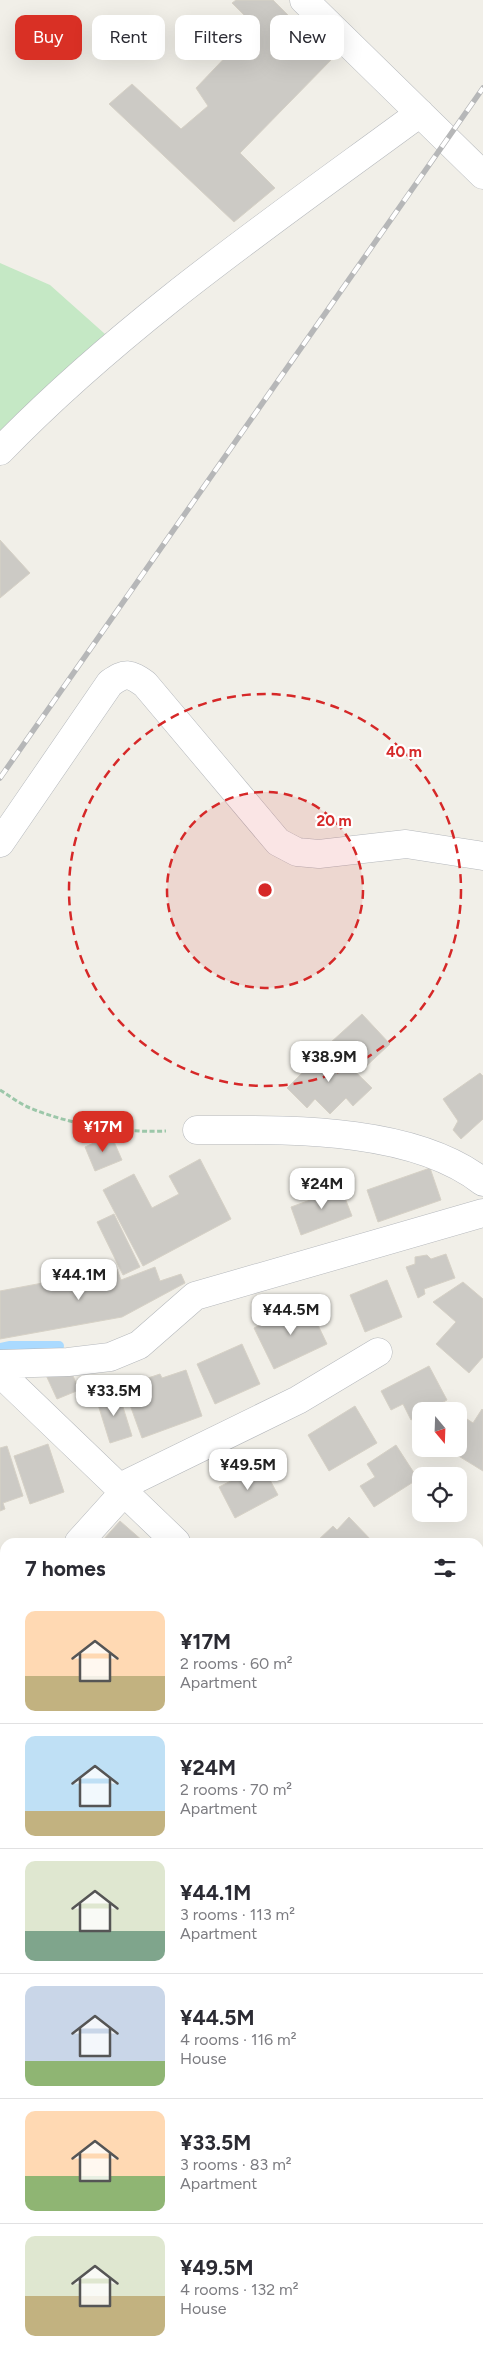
<!DOCTYPE html>
<meta charset="utf-8">
<style>
body{margin:0;font-family:Figtree,sans-serif;background:#f7f7f7;color:#2b2b33;height:100vh;display:flex;flex-direction:column;font-size:19px;white-space:nowrap}
*{box-sizing:border-box;margin:0}
p{font-size:16px;color:#7c7c81}
.icon{flex:none;width:28px;height:28px;fill:none;stroke:currentColor;stroke-width:2;stroke-linecap:round;stroke-linejoin:round}
.map{position:relative;flex:1;overflow:hidden}
.drawer{position:absolute;left:0px;top:1538px;width:484px;height:821px;display:flex;flex-direction:column;background:#fff;border-radius:15px 15px 0 0;box-shadow:0 5px 20px #0002}
.drawer>*{flex:none}
.top-card{position:absolute;left:15px;top:15px;width:454px;height:45px;display:flex;gap:10px}
.needle{width:32px;rotate:161deg}
.controls{position:absolute;left:412px;top:1402px;display:grid;gap:10px}
.controls a{display:grid;place-items:center;width:55px;height:55px;border-radius:10px;background:#fff;box-shadow:0 5px 20px #0002;font-size:25px}
.price{position:absolute;translate:-50% -42px;padding:0 11px;border-radius:10px;background:#fff;color:#222;font-size:16px;line-height:32px;filter:drop-shadow(0 1px 2px #0008)}
.price::after{content:'';position:absolute;left:50%;top:30px;width:15px;height:11px;margin-left:-8px;background:inherit;clip-path:polygon(0 0,100% 0,50% 100%)}
.price.current{background:#d93025;color:#fff}
ul{padding:0;list-style:none}
li{display:flex;align-items:center;gap:15px;height:125px;padding:0 25px}
li+li{border-top:1px solid #e1e1e2}
li span{display:grid;place-items:center;flex:none;width:140px;height:100px;border-radius:10px;color:#555}
li>.icon{margin-inline-start:auto}
span .icon{width:60px;height:60px;fill:#fffc;stroke-width:1}
li b{font-size:21px}
h2{display:flex;justify-content:space-between;align-items:center;height:60px;padding:0 25px;font-size:21px}
.tag{padding:0 18px;border-radius:10px;background:#fff;box-shadow:0 5px 20px #0002;font-size:18px;line-height:45px}
.tag.current{background:#d93025;color:#fff}
.map>svg:first-child{display:block}
</style>
<div class="map">
<svg width="483" height="2358" viewBox="0 0 483 2358">
<rect width="100%" height="100%" fill="#f1efe8"/>
<path fill="#c5e8c5" d="M0,263L50,285L105,334L0,432Z"/>
<g fill="none" stroke-linecap="round" stroke-linejoin="round">
<path stroke="#aadaff" stroke-width="10" d="M0,1348L10,1346H59
M479,1782L483,1776
M39,2358L41,2354"/>
</g>
<path fill="#cccac5" stroke="#d6d1c6" d="M236,0H273L332,59L240,153L275,188L234,222L109,104L132,84L181,129L208,106L196,88L255,26L232,3Z
M0,540L30,573L0,598Z
M362,1014L390,1044L362,1070L330,1043Z
M329,1046L372,1088L353,1106L346,1098L330,1114L315,1099L307,1108L287,1088Z
M480,1073L483,1076V1119L461,1139L453,1130L458,1121L443,1099Z
M111,1135L122,1160L95,1171L85,1147Z
M200,1159L231,1219L143,1266L103,1190L134,1174L152,1208L179,1194L169,1176Z
M430,1168L441,1200L378,1222L367,1190Z
M338,1180L352,1216L301,1235L291,1207L327,1194L324,1185Z
M114,1214L140,1267L123,1275L97,1222Z
M446,1254L455,1278L424,1289L425,1294L418,1298L406,1267L415,1264V1257L427,1255L431,1259Z
M155,1267L160,1281L181,1274L185,1283L122,1317L0,1339V1291L117,1269L121,1280Z
M387,1280L402,1317L365,1332L350,1295Z
M463,1282L483,1299V1357L469,1373L436,1344L456,1322L433,1302Z
M307,1302L327,1344L274,1369L254,1328Z
M242,1344L260,1384L215,1404L197,1364Z
M429,1366L447,1400L427,1411H421V1414L411,1420L403,1404L391,1410L381,1391Z
M186,1370L202,1416L142,1438L125,1391L138,1387L136,1382L160,1374L162,1378Z
M71,1371L79,1390L57,1399L45,1373Z
M118,1391L132,1436L110,1443L96,1398Z
M355,1406L377,1443L329,1471L308,1435Z
M482,1409L483,1410V1471L452,1452L454,1449H459V1425L464,1417L473,1423Z
M48,1444L64,1492L30,1504L14,1456Z
M396,1445L418,1479L374,1507L360,1486L375,1477L367,1464Z
M7,1446L23,1496L3,1503L5,1509L0,1511V1448Z
M262,1465L278,1495L235,1518L219,1487Z
M349,1517L373,1542H316L333,1526L337,1530Z
M120,1521L144,1542H105L103,1540Z
M5,1687V1725L0,1721V1693Z"/>
<g fill="none" stroke-linecap="round" stroke-linejoin="round">
<g stroke="#b5b8bc" stroke-width="29">
<path id="street" d="M304,0L483,175
M0,451C125,322 276,219 420,113
M0,843L110,683C126,672 129,673 145,684L278,842L297,852L319,854L406,844L483,856
M197,1130C285,1130 411,1126 483,1182
M0,1364L68,1362L110,1357L139,1345L195,1296L483,1213
M0,1373L176,1542
M120,1487L298,1400L378,1352
M79,1542L125,1491
M0,1632L5,1627
M479,1740L483,1735
M479,1811L483,1814
M0,2136L5,2140
M282,2354L286,2358
M11,2358L14,2354"/>
</g>
<path stroke="#9cc7a9" stroke-width="3" stroke-dasharray="5 2.5" stroke-linecap="butt" d="M0,1090C10,1096 20,1104 30,1108C71,1125 122,1133 166,1131"/>
<use href="#street" stroke="#fff" stroke-width="28"/>
<g stroke="#b6b7b8" stroke-width="5.5">
<path id="rail" d="M0,778L483,88"/>
</g>
<use href="#rail" stroke="#fff" stroke-width="4" stroke-dasharray="11" stroke-linecap="butt"/>
</g>
<circle cx="265" cy="890" r="98" fill="#d62828" fill-opacity=".12"/>
<g fill="none" stroke="#d62828" stroke-width="2.5" stroke-dasharray="9 6">
<circle cx="265" cy="890" r="98"/>
<circle cx="265" cy="890" r="196"/>
</g>
<circle cx="265" cy="890" r="8" fill="#d62828" stroke="#fff" stroke-width="2.5"/>
<g font-size="15" text-anchor="middle" font-weight="bold" fill="#d62828" stroke="#fff" stroke-width="4.5" stroke-linejoin="round" paint-order="stroke">
<text x="404" y="757">40 m</text>
<text x="334" y="826">20 m</text>
</g>
</svg>
<div class="controls">
<a><svg class="needle" viewBox="-14 -14 28 28"><path d="M0-13l5 13h-10z" fill="#e53935"/><path d="M0 13l5-13h-10z" fill="#7c7c81"/></svg></a>
<a><svg class="icon" aria-label="locate" viewBox="0 0 24 24"><circle cx="12" cy="12" r="6"/><path d="M12 2v4M12 18v4M2 12h4M18 12h4"/></svg></a>
</div>
<b class="price" style="left:329px;top:1083px">¥38.9M</b>
<b class="price current" style="left:103px;top:1153px">¥17M</b>
<b class="price" style="left:322px;top:1210px">¥24M</b>
<b class="price" style="left:79px;top:1301px">¥44.1M</b>
<b class="price" style="left:291px;top:1336px">¥44.5M</b>
<b class="price" style="left:114px;top:1417px">¥33.5M</b>
<b class="price" style="left:248px;top:1491px">¥49.5M</b>
<div class="top-card">
<a class="tag current">Buy</a>
<a class="tag">Rent</a>
<a class="tag">Filters</a>
<a class="tag">New</a>
</div>
<section class="drawer">
<h2>7 homes<svg class="icon" aria-label="filters" viewBox="0 0 24 24"><path d="M4 7h16M4 17h16"/><circle cx="9" cy="7" r="2"/><circle cx="15" cy="17" r="2"/></svg></h2>
<ul>
<li><span style="background:linear-gradient(#ffd9b3 65%,#c2b280 0)"><svg class="icon" aria-label="home" viewBox="0 0 24 24"><path d="M3 11l9-7 9 7M6 9v11h12V9"/></svg></span><div><b>¥17M</b><p>2 rooms · 60 m²</p><p>Apartment</p></div></li>
<li><span style="background:linear-gradient(#bfe0f5 75%,#c2b280 0)"><svg class="icon" aria-label="home" viewBox="0 0 24 24"><path d="M3 11l9-7 9 7M6 9v11h12V9"/></svg></span><div><b>¥24M</b><p>2 rooms · 70 m²</p><p>Apartment</p></div></li>
<li><span style="background:linear-gradient(#dfe7d0 70%,#7fa58c 0)"><svg class="icon" aria-label="home" viewBox="0 0 24 24"><path d="M3 11l9-7 9 7M6 9v11h12V9"/></svg></span><div><b>¥44.1M</b><p>3 rooms · 113 m²</p><p>Apartment</p></div></li>
<li><span style="background:linear-gradient(#c9d6e8 75%,#8fb573 0)"><svg class="icon" aria-label="home" viewBox="0 0 24 24"><path d="M3 11l9-7 9 7M6 9v11h12V9"/></svg></span><div><b>¥44.5M</b><p>4 rooms · 116 m²</p><p>House</p></div></li>
<li><span style="background:linear-gradient(#ffd9b3 65%,#8fb573 0)"><svg class="icon" aria-label="home" viewBox="0 0 24 24"><path d="M3 11l9-7 9 7M6 9v11h12V9"/></svg></span><div><b>¥33.5M</b><p>3 rooms · 83 m²</p><p>Apartment</p></div></li>
<li><span style="background:linear-gradient(#dfe7d0 60%,#c2b280 0)"><svg class="icon" aria-label="home" viewBox="0 0 24 24"><path d="M3 11l9-7 9 7M6 9v11h12V9"/></svg></span><div><b>¥49.5M</b><p>4 rooms · 132 m²</p><p>House</p></div></li>
</ul>
</section>
</div>
